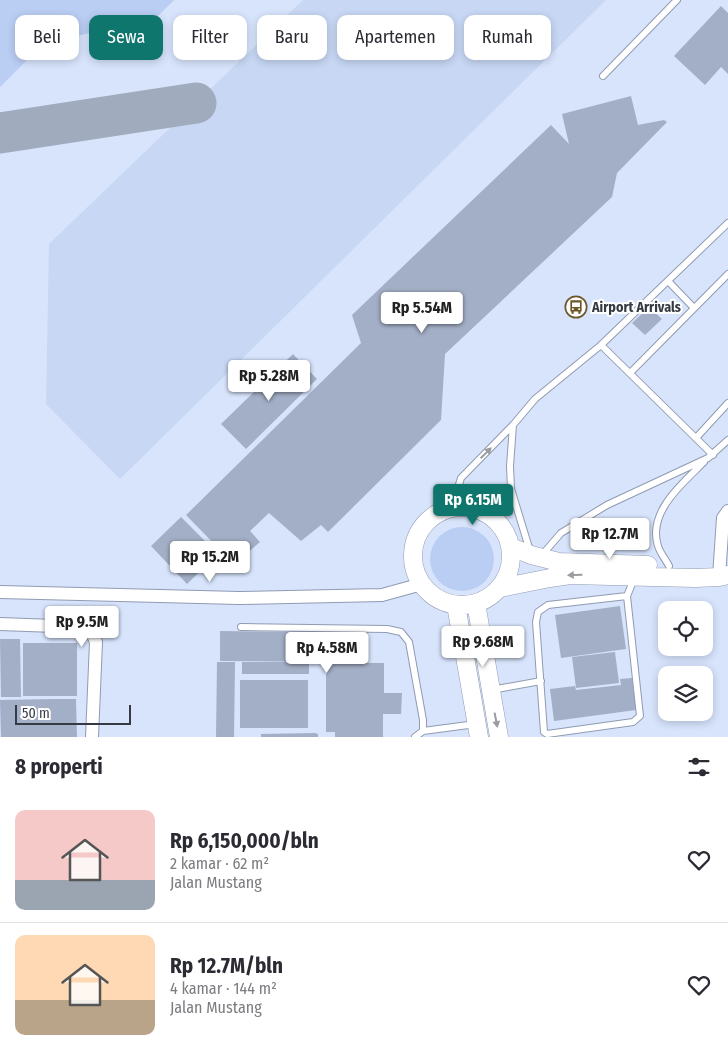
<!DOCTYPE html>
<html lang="id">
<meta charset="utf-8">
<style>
body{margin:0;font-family:"Fira Sans Condensed",sans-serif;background:#f7f7f7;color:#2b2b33;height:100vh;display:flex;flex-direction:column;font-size:19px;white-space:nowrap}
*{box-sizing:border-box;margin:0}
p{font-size:16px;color:#7c7c81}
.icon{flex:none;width:28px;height:28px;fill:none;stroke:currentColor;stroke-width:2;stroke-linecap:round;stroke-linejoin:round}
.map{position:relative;height:737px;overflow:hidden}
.drawer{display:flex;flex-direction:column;background:#fff;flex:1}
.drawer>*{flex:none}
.hud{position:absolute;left:15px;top:15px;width:699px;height:45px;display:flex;gap:10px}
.controls{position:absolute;left:658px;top:601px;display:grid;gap:10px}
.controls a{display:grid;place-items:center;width:55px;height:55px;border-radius:10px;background:#fff;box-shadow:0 2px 8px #0003;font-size:25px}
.scale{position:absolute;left:15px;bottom:12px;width:116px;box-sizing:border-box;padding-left:5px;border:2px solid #353a43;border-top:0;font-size:14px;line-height:18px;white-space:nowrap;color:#353a43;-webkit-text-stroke:4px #fff;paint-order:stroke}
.price{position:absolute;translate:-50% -42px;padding:0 11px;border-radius:5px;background:#fff;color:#222;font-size:16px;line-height:32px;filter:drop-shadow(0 1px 2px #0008)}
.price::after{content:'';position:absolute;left:50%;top:30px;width:15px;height:11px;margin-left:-8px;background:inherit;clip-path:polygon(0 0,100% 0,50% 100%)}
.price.current{background:#0f766e;color:#fff}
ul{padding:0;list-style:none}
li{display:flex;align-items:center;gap:15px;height:125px;padding:0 15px}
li+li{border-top:1px solid #e1e1e2}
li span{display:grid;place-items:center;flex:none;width:140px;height:100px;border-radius:10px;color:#555}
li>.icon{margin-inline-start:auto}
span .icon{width:60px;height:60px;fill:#fffc;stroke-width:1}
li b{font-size:21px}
h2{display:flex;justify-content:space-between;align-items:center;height:60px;padding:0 15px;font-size:21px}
.chip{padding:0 18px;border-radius:10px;background:#fff;box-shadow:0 2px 8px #0003;font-size:18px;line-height:45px}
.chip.current{background:#0f766e;color:#fff}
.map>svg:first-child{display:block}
</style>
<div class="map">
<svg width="728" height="737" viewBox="0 0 728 737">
<rect width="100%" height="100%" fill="#d7e4fc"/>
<path fill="#c7d7f4" d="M303,0H606L120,479L46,404L49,244Z"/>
<path fill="#bacdf3" d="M0,0H174L159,15L42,45L0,87Z
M430 559a32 32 0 1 1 64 0a32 32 0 1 1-64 0Z"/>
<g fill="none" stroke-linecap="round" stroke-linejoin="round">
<path stroke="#a1abbe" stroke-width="41" d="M0,133L196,103"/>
</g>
<path fill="#a3afc6" d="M721,6L728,13V74L721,67L705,85L674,56Z
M631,96L638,125L664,120L667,122L617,173L612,197L445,354L441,420L328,532L321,525L301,541L269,513L250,531L260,542L246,554L236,543L224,554L186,515L361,343L352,315L551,125L569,144L562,114Z
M649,307L662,319L645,335L632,323Z
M293,354L317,379L246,449L221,424Z
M181,517L218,554L187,584L151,546Z
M620,606L626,649L561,658L555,615Z
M220,631L368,633L367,663H384V693H402L401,714H383V737H335V732H326V662L220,661Z
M0,639H20L21,697H1Z
M23,643H77V696H23Z
M615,652L619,683L576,688L572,657Z
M217,662H235L234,737H216Z
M242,662H309V674H242Z
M632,678L636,710L554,721L550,689L575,686L576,690L621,685L620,679Z
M240,680H308V728H240Z
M54,699H76L77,737H1L0,700Z
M315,733L318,734V737H261V734Z"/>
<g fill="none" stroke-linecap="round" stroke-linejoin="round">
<g stroke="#909bb2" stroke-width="8">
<path id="service" d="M603,76L677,0
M668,281L694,308
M601,345L713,455
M630,373L728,274
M513,425L510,466L511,489L530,551
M696,438L728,403
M452,507L461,478L513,425L535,399L601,345L728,223
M542,555L561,533L607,505L708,458L728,440
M669,566C666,560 660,553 658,546C647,512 683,483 704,462
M627,596L548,605L538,612L536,622L544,732L547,734L633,722L640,716L627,596L634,579
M241,627L387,629L401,632L409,642L423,720V731L476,724
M491,690L541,681
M415,737L423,731"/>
</g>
<g stroke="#909bb2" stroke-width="14">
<path id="minor" d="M719,577L723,518L728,511
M0,592L239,598L382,595L422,584
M0,624L82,627L92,633L96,642L92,737"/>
</g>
<g stroke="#909bb2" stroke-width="19">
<path id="secondary" d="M413 556a49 49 0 1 1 98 0a49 49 0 1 1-98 0Z
M511,547L531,555L559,562L648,565
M500,588L550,578L570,575L695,578L719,577L728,575
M476,603L499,737
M456,605L479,737"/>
</g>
<use href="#service" stroke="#fff" stroke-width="6"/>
<use href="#minor" stroke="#fff" stroke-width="12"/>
<use href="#secondary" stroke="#fff" stroke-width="18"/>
</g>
<defs><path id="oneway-solid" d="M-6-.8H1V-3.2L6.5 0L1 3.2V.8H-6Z" transform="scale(1.25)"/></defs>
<g fill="#9a9ca1">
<use href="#oneway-solid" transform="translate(486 453) rotate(-44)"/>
<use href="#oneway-solid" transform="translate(575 575) rotate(178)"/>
<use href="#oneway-solid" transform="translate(496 720) rotate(79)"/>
</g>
<defs>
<g id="bus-ring" transform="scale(1.125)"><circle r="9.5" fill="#fff" stroke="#6e5727" stroke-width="1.5"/><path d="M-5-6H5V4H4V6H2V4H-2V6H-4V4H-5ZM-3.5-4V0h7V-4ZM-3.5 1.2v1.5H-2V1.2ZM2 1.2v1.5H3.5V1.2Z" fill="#6e5727"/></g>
</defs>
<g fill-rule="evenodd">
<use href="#bus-ring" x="576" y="307"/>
</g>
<g text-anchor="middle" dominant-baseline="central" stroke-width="4" stroke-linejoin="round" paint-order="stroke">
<g font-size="14" font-weight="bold" fill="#353a43" stroke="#fff" text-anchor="start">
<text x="592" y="307">Airport Arrivals</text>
</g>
</g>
</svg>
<div class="controls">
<a><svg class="icon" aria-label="locate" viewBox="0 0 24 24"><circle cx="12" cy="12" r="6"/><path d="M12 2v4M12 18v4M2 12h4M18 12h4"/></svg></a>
<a><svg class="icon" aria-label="layers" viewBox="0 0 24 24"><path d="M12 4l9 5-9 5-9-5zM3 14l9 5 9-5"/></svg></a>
</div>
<div class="scale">50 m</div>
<b class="price" style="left:422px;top:334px">Rp 5.54M</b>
<b class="price" style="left:269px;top:402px">Rp 5.28M</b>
<b class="price current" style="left:473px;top:526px">Rp 6.15M</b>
<b class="price" style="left:610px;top:560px">Rp 12.7M</b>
<b class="price" style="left:210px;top:583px">Rp 15.2M</b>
<b class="price" style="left:82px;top:648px">Rp 9.5M</b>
<b class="price" style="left:483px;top:668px">Rp 9.68M</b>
<b class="price" style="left:327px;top:674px">Rp 4.58M</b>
<div class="hud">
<a class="chip">Beli</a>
<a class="chip current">Sewa</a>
<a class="chip">Filter</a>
<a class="chip">Baru</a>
<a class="chip">Apartemen</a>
<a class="chip">Rumah</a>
</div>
</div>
<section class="drawer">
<h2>8 properti<svg class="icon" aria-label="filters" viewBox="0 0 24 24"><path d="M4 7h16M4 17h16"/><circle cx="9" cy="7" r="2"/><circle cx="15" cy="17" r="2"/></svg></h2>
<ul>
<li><span style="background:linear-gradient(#f6c9c9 70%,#9aa5b1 0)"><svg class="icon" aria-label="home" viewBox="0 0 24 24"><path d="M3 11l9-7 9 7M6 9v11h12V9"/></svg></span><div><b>Rp 6,150,000/bln</b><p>2 kamar · 62 m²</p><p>Jalan Mustang</p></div><svg class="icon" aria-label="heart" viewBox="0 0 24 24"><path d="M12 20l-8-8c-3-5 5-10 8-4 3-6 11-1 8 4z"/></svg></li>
<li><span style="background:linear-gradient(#ffd9b3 65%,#b9a48a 0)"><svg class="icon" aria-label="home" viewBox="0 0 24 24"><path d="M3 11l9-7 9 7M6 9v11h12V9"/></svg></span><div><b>Rp 12.7M/bln</b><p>4 kamar · 144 m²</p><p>Jalan Mustang</p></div><svg class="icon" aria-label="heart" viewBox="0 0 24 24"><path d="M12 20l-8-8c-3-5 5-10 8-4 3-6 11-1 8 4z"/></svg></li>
</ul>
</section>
